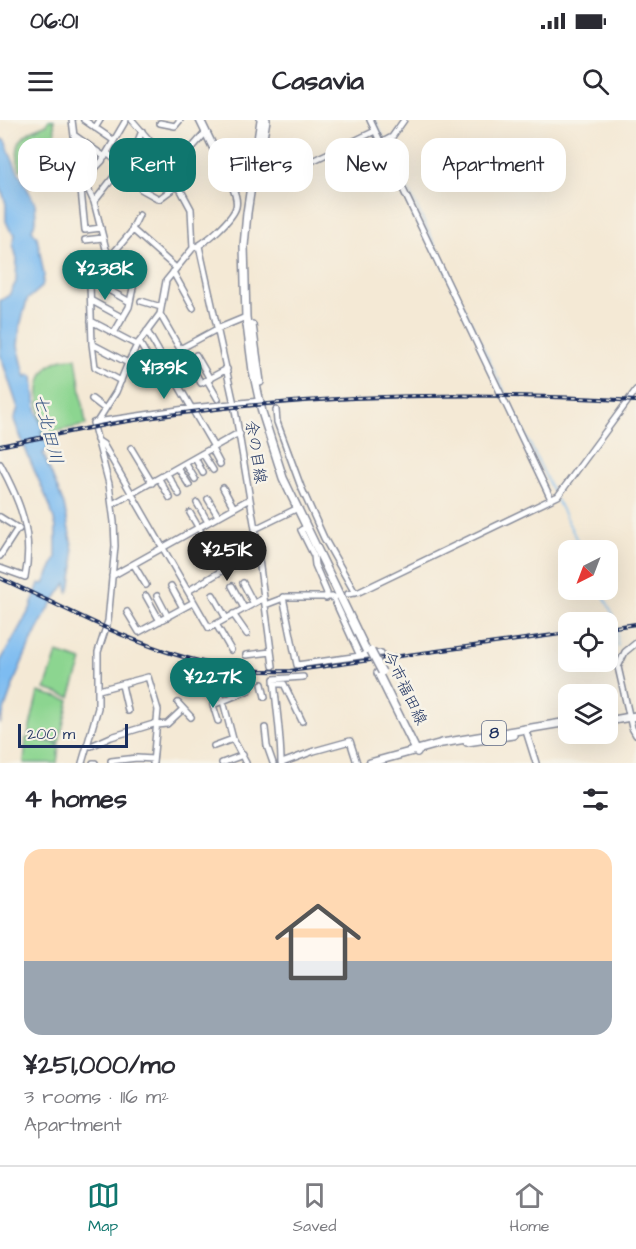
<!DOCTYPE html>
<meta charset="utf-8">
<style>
body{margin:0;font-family:"Architects Daughter","Klee One",sans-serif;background:#f7f7f7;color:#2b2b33;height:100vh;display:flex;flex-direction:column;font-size:22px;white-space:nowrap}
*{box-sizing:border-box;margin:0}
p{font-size:20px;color:#7c7c81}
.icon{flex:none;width:33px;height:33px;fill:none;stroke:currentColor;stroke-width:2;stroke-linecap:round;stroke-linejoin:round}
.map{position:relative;height:643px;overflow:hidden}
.drawer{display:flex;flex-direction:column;background:#fff;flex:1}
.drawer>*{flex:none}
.hud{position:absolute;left:18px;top:18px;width:600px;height:54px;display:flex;gap:12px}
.needle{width:39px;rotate:222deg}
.buttons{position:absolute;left:558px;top:420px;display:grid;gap:12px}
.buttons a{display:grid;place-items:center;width:60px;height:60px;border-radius:12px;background:#fff;box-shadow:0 6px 24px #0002;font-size:30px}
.scale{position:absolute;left:18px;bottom:15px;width:110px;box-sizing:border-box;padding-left:6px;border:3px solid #1b2f5e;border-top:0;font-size:16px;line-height:21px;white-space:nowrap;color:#1b2f5e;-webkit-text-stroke:4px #f7f3e8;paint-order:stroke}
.price{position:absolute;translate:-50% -51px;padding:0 14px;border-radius:21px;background:#0f766e;color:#fff;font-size:20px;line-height:39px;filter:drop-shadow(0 2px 3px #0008)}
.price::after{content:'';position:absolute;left:50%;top:36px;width:18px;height:14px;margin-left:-9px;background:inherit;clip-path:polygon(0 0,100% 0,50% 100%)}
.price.current{background:#222;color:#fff}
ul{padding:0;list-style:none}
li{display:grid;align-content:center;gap:12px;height:318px;padding:0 24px}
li+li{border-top:2px solid #e1e1e2}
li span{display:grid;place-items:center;height:186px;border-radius:18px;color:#555}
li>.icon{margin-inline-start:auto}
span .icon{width:108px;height:108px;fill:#fffc;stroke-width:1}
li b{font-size:26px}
h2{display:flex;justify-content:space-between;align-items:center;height:72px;padding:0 24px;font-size:26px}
.tag{padding:0 21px;border-radius:18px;background:#fff;box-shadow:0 6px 24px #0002;font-size:21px;line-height:54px}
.tag.current{background:#0f766e;color:#fff}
.status{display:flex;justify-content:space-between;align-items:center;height:42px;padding:0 30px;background:#fff;direction:ltr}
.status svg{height:16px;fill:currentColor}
header{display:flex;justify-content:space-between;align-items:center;height:78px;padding:0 24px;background:#fff;font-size:27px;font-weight:700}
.tabs{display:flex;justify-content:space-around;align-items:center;height:84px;border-top:2px solid #e1e1e2;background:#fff;font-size:16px;color:#7c7c81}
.tabs a{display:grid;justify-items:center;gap:3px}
.tabs .current{color:#0f766e}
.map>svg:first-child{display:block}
</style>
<div class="status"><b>06:01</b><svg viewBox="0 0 49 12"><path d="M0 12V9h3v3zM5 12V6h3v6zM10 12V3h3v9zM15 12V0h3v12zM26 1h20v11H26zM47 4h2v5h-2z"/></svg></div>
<header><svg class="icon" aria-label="menu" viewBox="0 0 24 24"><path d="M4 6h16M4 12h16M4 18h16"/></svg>Casavia<svg class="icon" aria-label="search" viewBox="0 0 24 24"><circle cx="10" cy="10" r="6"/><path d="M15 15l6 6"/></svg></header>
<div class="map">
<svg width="636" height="643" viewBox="0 0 636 643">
<rect width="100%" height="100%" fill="#f7f3e8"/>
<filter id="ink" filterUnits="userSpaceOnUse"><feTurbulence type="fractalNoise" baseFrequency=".0167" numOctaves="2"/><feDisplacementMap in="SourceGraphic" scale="12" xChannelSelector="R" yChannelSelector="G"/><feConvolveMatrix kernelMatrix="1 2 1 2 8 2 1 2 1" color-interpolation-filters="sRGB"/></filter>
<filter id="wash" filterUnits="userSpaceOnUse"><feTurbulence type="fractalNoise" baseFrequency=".008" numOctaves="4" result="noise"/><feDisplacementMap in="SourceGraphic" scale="24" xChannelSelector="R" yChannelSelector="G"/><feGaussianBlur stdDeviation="1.35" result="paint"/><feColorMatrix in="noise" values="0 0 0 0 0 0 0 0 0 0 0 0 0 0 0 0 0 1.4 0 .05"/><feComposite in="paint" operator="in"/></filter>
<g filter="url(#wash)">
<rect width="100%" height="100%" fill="#f4e9d5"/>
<path fill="#8cd590" stroke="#548277" stroke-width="1.5" d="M48,0H54L57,43L20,50C12,22 22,13 47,4Z
M76,238L86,305L43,314C40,290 30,253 57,241C62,238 70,238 76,238Z
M57,533L82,541L70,577L45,569Z
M38,572L69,580L59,623L28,615Z
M26,618L57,624L59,627L57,643H24Z"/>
<path fill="#7dbcf1" stroke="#4c76a8" stroke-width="1.5" d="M0,18L5,21L17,50L35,83L36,99L32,110L37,117L44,155L42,167L27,180L20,206L18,226L25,255L27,257L29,254L33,257L36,289L43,310L41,311L43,320H46L48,326L47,331L43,333L64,385L73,430L74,446L70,469L68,472L66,463C35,505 15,554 0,604V542L30,489L39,463L44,464L56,438V407L50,386L29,338L14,300L18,288L0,234V181L9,175L16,162L17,139L13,124L15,114L10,110L6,101V84L0,65Z"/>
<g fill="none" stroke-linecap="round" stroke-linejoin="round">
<path stroke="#7dbcf1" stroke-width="1.5" d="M375,0L383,17
M386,23L440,136
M442,141L496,255
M498,258L505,273
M510,283L553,372
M557,380L582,430
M601,470L615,499
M615,502V504
M616,509L618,526"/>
</g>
</g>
<g filter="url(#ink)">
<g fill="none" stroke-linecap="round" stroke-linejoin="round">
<g stroke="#888c9a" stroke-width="8">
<path id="minor" d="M72,0L77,40L93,51
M84,0L113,20
M132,0L162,35L191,89L193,128
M370,0L551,379
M160,3L175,6L180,0
M95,8L100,0
M74,15L105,37
M381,23L392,17L404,0
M191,29L206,12
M107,33L120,44L116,54L94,82L106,129L110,137L105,147L134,163L129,187L114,213
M133,33L142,11
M251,61L263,63L270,61L375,11
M85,65L81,70L85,110L101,108
M141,69L159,79L178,65
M94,82L84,60L102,41L126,0
M139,95L132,109L176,148
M85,120L103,118
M199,126L234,284L255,409L273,546
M89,135L92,224L128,243
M110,137L133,110
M173,152L193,188
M91,160L130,182
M92,181L123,198
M141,181L161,187
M160,194L180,229L217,209L246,197
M91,201L137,225
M147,211L214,327
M139,222L153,246L164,240
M92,224L95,247L121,261
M181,228L201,263L227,249
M196,235L210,259
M207,260L218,279
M92,279L105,289
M276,290L277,302L301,367L324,418L355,473
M97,302L192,288L260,281
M97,320L103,324L209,508L264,478
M131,328L152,363
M212,329L220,344
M203,334L213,350
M195,338L203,353
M0,344C20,381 34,414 25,457L0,448
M186,344L195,359
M178,348L189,365
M167,354L179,374
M159,359L170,378
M223,368L234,388
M208,379L218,396
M197,383L208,402
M113,384L235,315L240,314
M190,393L211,429
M0,397L19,409
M307,407L301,410L314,436L315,445L327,473L326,478
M255,409L298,388
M0,436L18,408
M134,445L146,465
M112,456L246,381L250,380
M243,463L253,482
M171,466L183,488
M232,466L244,488
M188,471L257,430
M348,474L359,472L558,376L636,270
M213,475L226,498
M146,476L160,501
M157,476L168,497
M283,477L297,545L381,533
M333,477L360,536
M265,485L286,477H335
M127,492L139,512L194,482
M233,494L247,514
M216,504L231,530
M636,523L625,532L618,547L632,608L636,615
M246,535L271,532
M214,561L223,581L233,619L246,643
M262,564L265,577
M274,564H284L302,601
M122,565L128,591
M99,570L148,557L158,590L153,643
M178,583L191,597
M218,601L213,585L249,570
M157,605L167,604L183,589
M265,608L267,626L273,643
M525,608L536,643
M87,625L91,626L111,617L157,603
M214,626L233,619
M111,641L137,638L153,639
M82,643L98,588V532L108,501L115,426L114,402L109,364L93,303L97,302L116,272L128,243L137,225L160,194L166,161L193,128C204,125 233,99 236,87C238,79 234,71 231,64
M93,643H95
M222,643L243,635
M281,643C281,615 276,587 274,559L303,557
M282,643L314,631L350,621L357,643"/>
</g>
<g stroke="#888c9a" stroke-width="10">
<path id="major" d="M200,0L231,64L242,60L251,61
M261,0L247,93L244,126L246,197L253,251L262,292L283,358L367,532
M258,48L266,0
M252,205L260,262
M378,553L417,632
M608,601L636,596
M467,622L513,615
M370,643L442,623L568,602"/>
</g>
<use href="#minor" stroke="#fff" stroke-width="5"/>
<use href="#major" stroke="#fff" stroke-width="7"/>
<g stroke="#1b2f5e" stroke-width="4">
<path id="rail" d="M0,326C39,318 77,310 116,303C288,274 462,270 636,281
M0,458C92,500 185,556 290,551L568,513
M608,508L636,504"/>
</g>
<use href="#rail" stroke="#f7f3e8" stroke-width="1.5" stroke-dasharray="4.5" stroke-linecap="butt"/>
<g stroke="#888c9a" stroke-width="10" stroke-linecap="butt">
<path id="major-bridge" d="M371,531L382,552"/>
</g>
<use href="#major-bridge" stroke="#fff" stroke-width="7"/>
</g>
</g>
<g text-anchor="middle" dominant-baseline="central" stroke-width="5" stroke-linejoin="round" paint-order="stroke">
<rect fill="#f7f3e8" stroke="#5d6a87" stroke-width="1.5" x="482" y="601" width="24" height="24" rx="4.5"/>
<g font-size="15" font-weight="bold" fill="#1b2f5e">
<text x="494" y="613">8</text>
</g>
<g font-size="16" fill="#1b2f5e" stroke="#f7f3e8">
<text transform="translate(256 332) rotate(81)">余の目線</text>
<text transform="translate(405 568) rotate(64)">今市福田線</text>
</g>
<g font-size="18" font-style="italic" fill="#345283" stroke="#f7f3e8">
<text transform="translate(48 309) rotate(76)">七北田川</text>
</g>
</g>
</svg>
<div class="buttons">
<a><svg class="needle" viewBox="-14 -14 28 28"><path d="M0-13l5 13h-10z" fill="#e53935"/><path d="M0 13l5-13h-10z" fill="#7c7c81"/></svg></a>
<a><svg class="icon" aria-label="locate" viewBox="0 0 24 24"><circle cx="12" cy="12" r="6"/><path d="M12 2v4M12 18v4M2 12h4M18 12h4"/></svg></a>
<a><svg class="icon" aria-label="layers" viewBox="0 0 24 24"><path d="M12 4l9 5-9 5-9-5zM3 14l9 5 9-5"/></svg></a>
</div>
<div class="scale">200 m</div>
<b class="price" style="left:105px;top:181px">¥238K</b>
<b class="price" style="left:164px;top:280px">¥139K</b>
<b class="price current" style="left:227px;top:462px">¥251K</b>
<b class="price" style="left:213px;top:589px">¥227K</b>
<div class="hud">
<a class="tag">Buy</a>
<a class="tag current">Rent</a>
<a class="tag">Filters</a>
<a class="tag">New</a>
<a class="tag">Apartment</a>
</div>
</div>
<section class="drawer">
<h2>4 homes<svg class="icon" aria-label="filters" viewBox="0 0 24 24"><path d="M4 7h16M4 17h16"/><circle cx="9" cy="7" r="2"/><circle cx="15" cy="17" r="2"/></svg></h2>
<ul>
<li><span style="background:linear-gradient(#ffd9b3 60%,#9aa5b1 0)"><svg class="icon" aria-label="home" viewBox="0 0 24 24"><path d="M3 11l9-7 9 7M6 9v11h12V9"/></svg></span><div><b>¥251,000/mo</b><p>3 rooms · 116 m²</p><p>Apartment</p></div></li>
</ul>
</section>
<nav class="tabs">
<a class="current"><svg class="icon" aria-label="map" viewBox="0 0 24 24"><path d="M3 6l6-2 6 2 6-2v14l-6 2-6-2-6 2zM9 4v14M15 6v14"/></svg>Map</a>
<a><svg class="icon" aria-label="saved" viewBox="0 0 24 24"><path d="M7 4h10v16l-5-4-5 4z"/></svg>Saved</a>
<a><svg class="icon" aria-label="home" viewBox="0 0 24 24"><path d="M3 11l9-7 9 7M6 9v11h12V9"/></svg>Home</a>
</nav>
